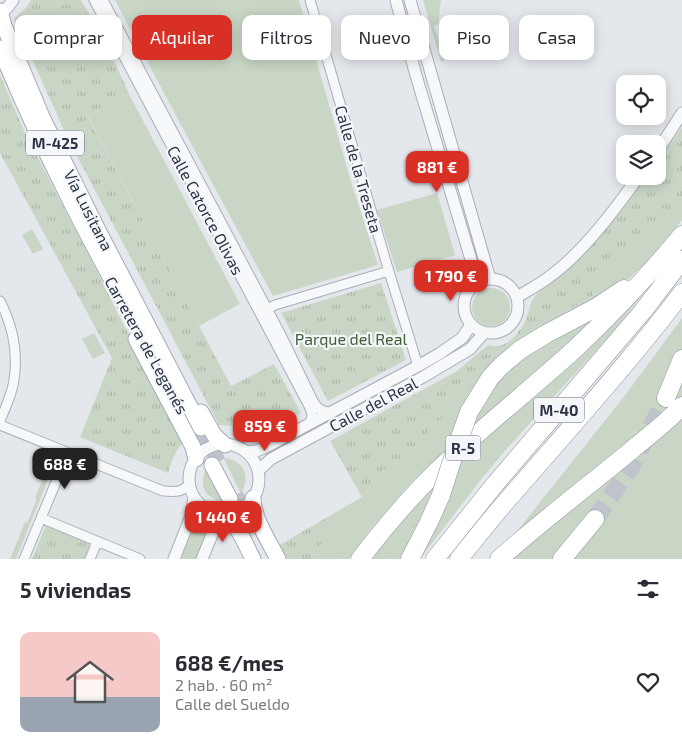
<!DOCTYPE html>
<html lang="es">
<meta charset="utf-8">
<style>
body{margin:0;font-family:"Exo 2",sans-serif;background:#f2f2f3;color:#2b2b33;height:100vh;display:flex;flex-direction:column;font-size:19px;white-space:nowrap}
*{box-sizing:border-box;margin:0}
p{font-size:16px;color:#7c7c81}
.icon{flex:none;width:28px;height:28px;fill:none;stroke:currentColor;stroke-width:2;stroke-linecap:round;stroke-linejoin:round}
.map{position:relative;height:559px;overflow:hidden}
.details{display:flex;flex-direction:column;background:#fff;flex:1}
.details>*{flex:none}
.guide{position:absolute;left:15px;top:15px;width:652px;height:45px;display:flex;gap:10px}
.fabs{position:absolute;left:616px;top:75px;display:grid;gap:10px}
.fabs a{display:grid;place-items:center;width:50px;height:50px;border-radius:10px;background:#fff;box-shadow:0 2px 12px #0003;font-size:25px}
.price{position:absolute;translate:-50% -42px;padding:0 11px;border-radius:10px;background:#d93025;color:#fff;font-size:16px;line-height:32px;filter:drop-shadow(0 1px 2px #0008)}
.price::after{content:'';position:absolute;left:50%;top:30px;width:15px;height:11px;margin-left:-8px;background:inherit;clip-path:polygon(0 0,100% 0,50% 100%)}
.price.on{background:#222;color:#fff}
ul{padding:0;list-style:none}
li{display:flex;align-items:center;gap:15px;height:125px;padding:0 20px}
li span{display:grid;place-items:center;flex:none;width:140px;height:100px;border-radius:10px;color:#555}
li>.icon{margin-inline-start:auto}
span .icon{width:60px;height:60px;fill:#fffc;stroke-width:1}
li b{font-size:21px}
h2{display:flex;justify-content:space-between;align-items:center;height:60px;padding:0 20px;font-size:21px}
.pill{padding:0 18px;border-radius:10px;background:#fff;box-shadow:0 2px 12px #0003;font-size:18px;line-height:45px}
.pill.on{background:#d93025;color:#fff}
.map>svg:first-child{display:block}
</style>
<div class="map">
<svg width="682" height="559" viewBox="0 0 682 559">
<defs>
<pattern id="park-tufts" width="24" height="20" patternUnits="userSpaceOnUse" patternTransform="scale(1.25)"><rect width="24" height="20" fill="#c9d6c5"/><path d="M3 7l-1-3M5 7V3M7 7l1-3M15 17l-1-3M17 17v-4M19 17l1-3" fill="none" stroke="#adb8ab"/></pattern>
</defs>
<rect width="100%" height="100%" fill="#e4e7ec"/>
<path fill="#c9d6c5" d="M115,0H299L352,185L378,265L273,296L172,108Z
M423,0H441L439,16V24L434,26L445,61L441,62Z
M122,95L130,96L240,304L199,326L87,114Z
M437,193L455,255L397,272L377,210Z
M682,197V220L644,265L626,281L594,302L504,368L613,303L535,373L435,460L411,483L369,531L349,559H312L324,540L335,526L361,503L371,483L382,471L409,452L448,410L466,380L479,365L520,336L591,297L600,283L668,214Z
M32,229L43,249L33,254L22,235Z
M672,258L609,336L503,453L479,482L420,559H370L433,482Z
M472 307a19 19 0 1 1 38 0a19 19 0 1 1-38 0Z
M682,318V559H495L626,394Z
M94,333L105,353L93,359L82,339Z
M228,458C246,464 250,478 241,494L224,459Z
M51,459L56,460L16,559H10L25,522L27,523L37,499L35,498Z
M207,466L225,501C220,502 218,501 213,498C200,491 201,479 207,466Z
M199,514L214,520L198,559H181Z"/>
<path fill="url(#park-tufts)" d="M31,0H81L105,41L130,96L122,95L87,115L231,386L274,364L301,413L257,434L235,426L219,425L68,139L14,19L26,8Z
M0,75L25,133L99,275L118,314L169,409L184,441C175,451 172,460 168,473L80,437L112,358L0,153Z
M682,127V197L668,214L600,283L591,297L520,336L479,365L466,380L448,410L434,426L409,452L382,471L371,483L361,503L335,526L324,540L312,559H283L276,547L362,497L330,441L457,371L488,345C498,348 505,345 513,338C519,332 525,324 527,316C530,307 530,302 536,295C545,286 557,280 566,271C595,242 621,209 645,176H658V160Z
M381,283L406,360L328,401L281,313Z
M46,525L91,543L85,559H32Z"/>
<g fill="none" stroke-linecap="round" stroke-linejoin="round">
<path stroke="#bfc3cb" stroke-width="15" stroke-dasharray="15 8" stroke-linecap="butt" d="M201,428L219,463
M236,495L256,531"/>
<path stroke="#bfc3cb" stroke-width="18" stroke-dasharray="18 9" stroke-linecap="butt" d="M595,519L631,467L666,398"/>
<g stroke="#a9aeb7" stroke-width="11">
<path id="minor" d="M94,0L309,406L312,414L311,422
M103,0L280,333L314,403L319,409L330,413
M310,0L387,265L418,366
M0,301C13,326 18,353 14,380C12,395 5,408 0,421
M267,309L275,305L389,271
M0,425L163,491C174,492 182,493 189,484
M41,518L140,559
M24,559L68,453
M90,559L97,542"/>
</g>
<g stroke="#a9aeb7" stroke-width="13">
<path id="tertiary" d="M396,0L415,72L472,263L475,284
M410,0L490,279
M0,14L8,7L13,0
M658,150L682,113
M464 306a27 27 0 1 1 54 0a27 27 0 1 1-54 0Z
M517,297C529,290 542,283 553,274C584,251 616,208 639,176
M189 479a35 35 0 1 1 70 0a35 35 0 1 1-70 0Z
M246,452L256,451L264,448L418,366L439,354L462,338L471,325
M259,470L271,459L423,377L470,349L484,333
M174,559L191,516L194,497
M202,559L214,530L222,515"/>
</g>
<g stroke="#a3abb8" stroke-width="17">
<path id="primary" d="M0,11L4,26L42,117L98,230L201,428
M0,48C42,151 94,249 148,346
M136,339L193,447L196,459
M201,412L214,435L225,445
M212,465L230,499
M253,498C253,518 269,541 278,559
M225,515C239,526 245,544 253,559"/>
</g>
<g stroke="#8b94a3" stroke-width="19">
<path id="motorway" d="M490,378L501,366L520,350L546,334L597,307L624,289
M666,398L682,359
M360,559C384,528 409,498 437,471C481,428 530,390 576,348C613,313 649,275 682,235
M410,559L429,522L441,495
M435,559L496,483L643,311L682,260
M459,559C476,538 492,517 510,497C568,430 628,364 682,293
M499,559C542,521 588,486 633,449C650,435 667,422 682,406
M562,559L595,519"/>
</g>
<use href="#minor" stroke="#f7f8fa" stroke-width="9"/>
<use href="#tertiary" stroke="#f7f8fa" stroke-width="11"/>
<use href="#primary" stroke="#fff" stroke-width="15"/>
<use href="#motorway" stroke="#fff" stroke-width="18"/>
<g stroke="#8b94a3" stroke-width="19" stroke-linecap="butt">
<path id="motorway-bridge" d="M441,495L455,451L469,412L490,378"/>
</g>
<use href="#motorway-bridge" stroke="#fff" stroke-width="18"/>
</g>
<g text-anchor="middle" dominant-baseline="central" stroke-width="4.5" stroke-linejoin="round" paint-order="stroke">
<g fill="#f4f6f9" stroke="#676e7b" stroke-width="1">
<rect x="26" y="130.5" width="58" height="25" rx="4"/>
<rect x="534" y="397.5" width="50" height="25" rx="4"/>
<rect x="445.5" y="435.5" width="35" height="25" rx="4"/>
</g>
<g font-size="15" font-weight="bold" fill="#2b3445">
<text x="55" y="143">M-425</text>
<text x="559" y="410">M-40</text>
<text x="463" y="448">R-5</text>
</g>
<g font-size="16" fill="#2b3445" stroke="#f4f6f9">
<text transform="translate(359 169) rotate(74)">Calle de la Treseta</text>
<text transform="translate(89 210) rotate(63)">Vía Lusitana</text>
<text transform="translate(206 210) rotate(62)">Calle Catorce Olivas</text>
<text transform="translate(147 345) rotate(61)">Carretera de Leganés</text>
<text transform="translate(373 404) rotate(-28)">Calle del Real</text>
</g>
<g font-size="16" fill="#3f6138" stroke="#f4f6f9">
<text x="351" y="338">Parque del Real</text>
</g>
</g>
</svg>
<div class="fabs">
<a><svg class="icon" aria-label="locate" viewBox="0 0 24 24"><circle cx="12" cy="12" r="6"/><path d="M12 2v4M12 18v4M2 12h4M18 12h4"/></svg></a>
<a><svg class="icon" aria-label="layers" viewBox="0 0 24 24"><path d="M12 4l9 5-9 5-9-5zM3 14l9 5 9-5"/></svg></a>
</div>
<b class="price" style="left:437px;top:193px">881 €</b>
<b class="price" style="left:451px;top:302px">1 790 €</b>
<b class="price" style="left:265px;top:452px">859 €</b>
<b class="price on" style="left:65px;top:490px">688 €</b>
<b class="price" style="left:223px;top:543px">1 440 €</b>
<div class="guide">
<a class="pill">Comprar</a>
<a class="pill on">Alquilar</a>
<a class="pill">Filtros</a>
<a class="pill">Nuevo</a>
<a class="pill">Piso</a>
<a class="pill">Casa</a>
</div>
</div>
<section class="details">
<h2>5 viviendas<svg class="icon" aria-label="filters" viewBox="0 0 24 24"><path d="M4 7h16M4 17h16"/><circle cx="9" cy="7" r="2"/><circle cx="15" cy="17" r="2"/></svg></h2>
<ul>
<li><span style="background:linear-gradient(#f6c9c9 65%,#9aa5b1 0)"><svg class="icon" aria-label="home" viewBox="0 0 24 24"><path d="M3 11l9-7 9 7M6 9v11h12V9"/></svg></span><div><b>688 €/mes</b><p>2 hab. · 60 m²</p><p>Calle del Sueldo</p></div><svg class="icon" aria-label="heart" viewBox="0 0 24 24"><path d="M12 20l-8-8c-3-5 5-10 8-4 3-6 11-1 8 4z"/></svg></li>
</ul>
</section>
